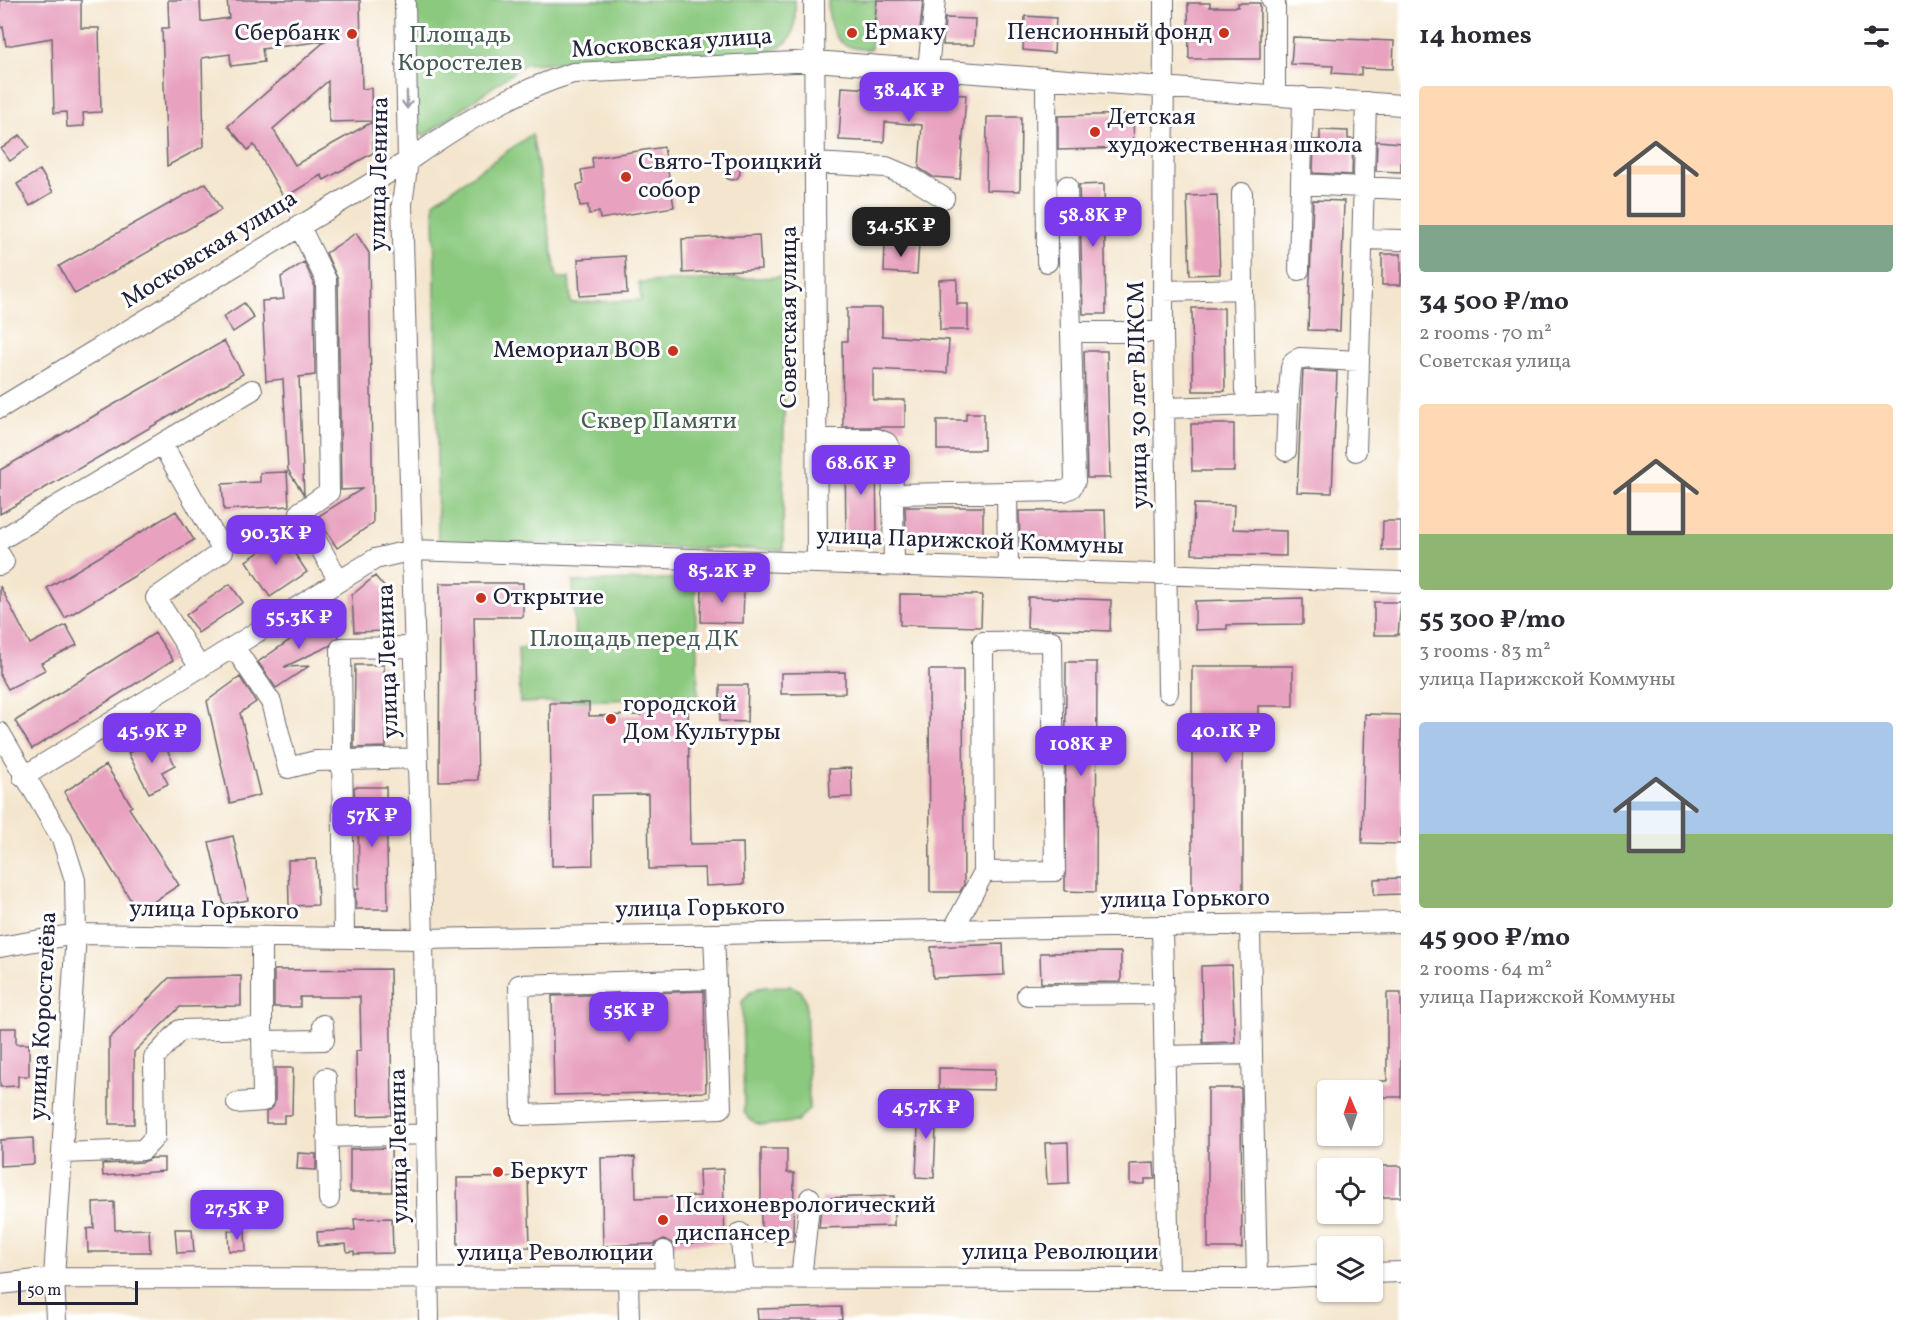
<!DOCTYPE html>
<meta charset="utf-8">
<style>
body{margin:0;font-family:Vollkorn,serif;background:#f2f2f3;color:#2b2b33;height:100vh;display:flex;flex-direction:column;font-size:22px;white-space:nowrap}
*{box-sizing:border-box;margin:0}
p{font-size:20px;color:#7c7c81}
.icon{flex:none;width:33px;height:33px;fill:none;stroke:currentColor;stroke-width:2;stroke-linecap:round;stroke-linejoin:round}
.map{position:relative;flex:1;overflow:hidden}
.sheet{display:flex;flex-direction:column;background:#fff;width:510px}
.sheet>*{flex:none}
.needle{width:39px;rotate:358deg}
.buttons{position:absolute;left:1317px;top:1080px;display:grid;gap:12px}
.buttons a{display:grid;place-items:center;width:66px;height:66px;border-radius:6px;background:#fff;box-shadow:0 2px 4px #0004;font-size:30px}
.scale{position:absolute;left:18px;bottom:15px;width:120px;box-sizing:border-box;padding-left:6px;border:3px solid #22223b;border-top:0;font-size:16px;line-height:21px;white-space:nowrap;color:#22223b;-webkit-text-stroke:4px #fff;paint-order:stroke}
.price{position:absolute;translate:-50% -51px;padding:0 14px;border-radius:12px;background:#7c3aed;color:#fff;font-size:20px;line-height:39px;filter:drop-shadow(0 2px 3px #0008)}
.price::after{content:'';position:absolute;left:50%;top:36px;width:18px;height:14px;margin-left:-9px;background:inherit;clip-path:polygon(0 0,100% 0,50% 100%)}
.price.on{background:#222;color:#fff}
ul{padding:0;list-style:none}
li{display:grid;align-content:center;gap:12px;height:318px;padding:0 18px}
li span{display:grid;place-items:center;height:186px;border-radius:6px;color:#555}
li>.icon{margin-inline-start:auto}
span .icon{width:108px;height:108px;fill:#fffc;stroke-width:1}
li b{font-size:26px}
h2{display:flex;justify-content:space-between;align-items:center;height:72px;padding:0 18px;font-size:26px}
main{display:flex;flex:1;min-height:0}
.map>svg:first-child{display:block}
</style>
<main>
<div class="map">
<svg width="1401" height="1320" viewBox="0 0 1401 1320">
<rect width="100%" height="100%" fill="#fff"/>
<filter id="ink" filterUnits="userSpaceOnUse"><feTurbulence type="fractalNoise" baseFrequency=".0167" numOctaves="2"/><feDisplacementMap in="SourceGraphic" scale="12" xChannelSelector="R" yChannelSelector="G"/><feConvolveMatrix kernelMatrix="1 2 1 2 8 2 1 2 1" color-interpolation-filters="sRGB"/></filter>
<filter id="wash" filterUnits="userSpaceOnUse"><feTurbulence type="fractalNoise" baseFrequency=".008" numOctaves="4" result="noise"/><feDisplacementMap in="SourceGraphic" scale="24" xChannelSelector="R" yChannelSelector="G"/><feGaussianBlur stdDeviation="1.35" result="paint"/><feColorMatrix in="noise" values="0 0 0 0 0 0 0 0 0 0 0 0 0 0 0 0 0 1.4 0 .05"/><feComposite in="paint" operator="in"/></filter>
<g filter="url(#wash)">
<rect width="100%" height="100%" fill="#f4e6ce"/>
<path fill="#8bc97f" stroke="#56765d" stroke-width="1.5" d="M410,0H795C795,30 797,43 766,53L525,64L424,136L413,127Z
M828,0H876L871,49C835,51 828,30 828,0Z
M532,134L557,278H569L571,303L641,300L639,282L785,277L783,550L438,542L434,202Z
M695,578L698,697L520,703L518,648L575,646L573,582Z
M791,986L800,990L806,1000L809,1109L797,1122C778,1123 754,1132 744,1112L742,1002C753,983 771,987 791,986Z"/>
<g id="blocks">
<path fill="#e8a2bf" d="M0,0H81V28H99L101,112L83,113L84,126L67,127L66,112L54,113L52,38L6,46L3,27L0,28Z
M168,0H200L201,22L229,18L227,0H360L362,89L371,88L372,121L329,122L328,81L273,129L295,165L372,122L373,153L324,180L321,175L284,198L254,145L248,150L228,126L325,41L262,49L264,62L231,66L230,54L202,58L204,146L167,166L162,28H169Z
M877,0H923L919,41L873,37Z
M1188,3H1210V7H1238V3H1260V59H1189Z
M1025,16L1056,18L1054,53L1023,50Z
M945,18L975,19L974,45H943Z
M1293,37L1394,41L1393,69L1361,68V75L1332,73L1333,66L1291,64Z
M842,87L966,95L960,179L933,177L919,168L922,125L885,122L884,142L839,140Z
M1133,114L1134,148L1058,150V116Z
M987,117H1021L1020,191L986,190Z
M1320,130L1348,131V139H1353L1352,175L1313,173L1314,140H1320Z
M20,135L29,147L10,161L1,149Z
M1377,141L1401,143V172L1376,171Z
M664,147L674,207L600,219L599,212L589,214L588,205L580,206L577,185L583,183L581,170L593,168L592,158Z
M724 172a8 8 0 1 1 16 0a8 8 0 1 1-16 0Z
M40,170L53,192L30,206L17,184Z
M206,183L221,210L75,294L59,266Z
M1104,184L1106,314H1083L1079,185Z
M1217,195L1220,274L1190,275L1187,196Z
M1313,200L1344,201L1340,331L1308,330Z
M356,233L369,253L373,523L337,548L317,517L362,489L341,490L338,280L326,253Z
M759,235L761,269L683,273L682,239Z
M885,242L919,243L917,274L884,272Z
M1382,254H1401V285H1382Z
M625,256L627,293L580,296L578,259Z
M304,262L314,283L315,375L299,377L304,495L288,470L283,379L266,381L262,301L284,299L281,277Z
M957,279V304H968V330H940L939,280Z
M244,303L254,318L233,332L223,317Z
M847,308H882V336L949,340L947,373L873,369V400H905V427H843L842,341H847Z
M1192,308H1224L1225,391H1193Z
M224,341L243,374L0,514V470Z
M1084,351H1107L1110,478H1087Z
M1303,370L1337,372L1332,493L1297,492Z
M966,413H984V450H937V420H966Z
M1191,424H1234V471H1192Z
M876,454L877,536L846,537L845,455Z
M287,472L289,506L224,510L222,484L260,482V473Z
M1194,504L1234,505L1233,529L1286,531V556L1192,554Z
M905,507H983V541H906Z
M1105,510L1106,542H1020L1019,511Z
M176,511L194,540L65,618L47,588Z
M1383,521H1401V550H1382Z
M283,536L307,572L270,597L246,561Z
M375,576L385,588L386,631L354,632L352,595Z
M440,583H523V617H474L478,780L439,781Z
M230,584L243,602L198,633L186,615Z
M702,585L744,586L743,623L701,622Z
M0,586L30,644L66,625L77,645L41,663L45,670L8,689L0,675Z
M900,594L982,595L981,627L900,625Z
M1028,597L1111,600L1110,631L1027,628Z
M1303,598V624L1227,625V629L1195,630V601Z
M1374,602H1401L1398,635H1374Z
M332,611L339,637L329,646L284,667L309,666L276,688L258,662Z
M155,633L173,660L32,749L15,721Z
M1066,662H1097L1096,892L1065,891Z
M355,665H384L386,747L354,748Z
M1192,666H1293V706H1258V750H1243V894H1192Z
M929,670H963L964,884L960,892H930Z
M845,672V693L781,694V673Z
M240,677L256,702L240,713L260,795L230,803L207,701Z
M720,685H748L747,722L720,721Z
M688,701L690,844L743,843L744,884L706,886L705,868L649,869L648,794L592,795L593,865L552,866L550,703H589V716L641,715V702Z
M1365,714L1401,715V844L1362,843Z
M160,737L175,765L162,772L168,784L149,793L128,753Z
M106,765L132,806L129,808L179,885L138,912L64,792Z
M851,768L852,797L830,798L829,769Z
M354,787H386L388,909H356L355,889H359L358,807H355Z
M233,836L248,900L224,905L209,842Z
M316,859L318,905L289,906L288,860Z
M1401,878V894L1374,895V879Z
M1003,944L1004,975L933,978L931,947Z
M1121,952V982L1041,983L1040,953Z
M1232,965L1235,1042L1203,1043L1201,966Z
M390,969L392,1115L357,1116L356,1051L361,1050L360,997H300V1007H274V970Z
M241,976V1006L180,1007L134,1052V1124H109V1039L169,978Z
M704,991L706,1092L554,1095L552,996Z
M1387,993H1401V1097H1379V1081H1387Z
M0,1028H16V1044H29V1076H18V1086L0,1087Z
M275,1068H293L292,1115H284V1123H266V1112L273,1107L275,1101Z
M939,1068L995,1069L994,1090L939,1089Z
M1208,1088H1241L1242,1248H1208Z
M919,1101L937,1102L934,1178L916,1177Z
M33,1138L34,1164L0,1166V1140Z
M1068,1142L1069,1183L1047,1184L1045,1143Z
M391,1148L392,1192H350V1149Z
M761,1149H787V1173H794L793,1241H761Z
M298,1153L316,1154V1170L297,1169Z
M635,1157L636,1198L700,1196L699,1170L723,1169L725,1242L673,1244L664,1239L654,1244L603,1246L601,1158Z
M152,1158H164V1171L103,1176L102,1164L143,1162Z
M1154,1163L1155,1179H1145V1184H1130V1164Z
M1372,1166H1401V1197H1372Z
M528,1177L530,1247L458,1248L457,1178Z
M894,1196V1226L819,1228L822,1198Z
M114,1202L115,1230L149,1229L150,1252H88L87,1229L94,1228L93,1203Z
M392,1218L393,1253L354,1254V1251L347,1252L346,1244L318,1246L317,1232L355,1230L354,1219Z
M175,1229H192L194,1252L177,1253Z
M245,1230L246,1251H229L228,1231Z
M841,1307L842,1320H758L757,1309Z"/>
</g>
</g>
<g filter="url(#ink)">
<use href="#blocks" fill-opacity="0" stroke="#6c676e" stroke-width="1.5"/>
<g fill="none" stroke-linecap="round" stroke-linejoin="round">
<g stroke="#6c676e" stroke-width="22">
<path id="minor" d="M405,0L408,161L402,204L423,939L429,1320
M814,0L817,562
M1164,0L1163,332L1168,692
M1272,0L1275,3V95
M928,69L935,0
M1046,78L1047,262
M815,163L886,167L912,178L944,198
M1301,184L1401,189
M1067,186L1071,332
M299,225L326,280L329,492L300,512L339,581
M1363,239L1401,240
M1299,270L1303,97
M1243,289L1245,390
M1163,291L1243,289L1242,193
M1359,361L1366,102
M1288,404L1291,368L1294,361L1300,358L1359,361L1356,451
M0,408L408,161C458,125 514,91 573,73L814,61L1401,105
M1165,408L1288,404L1286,451
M817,439H877L887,443L892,452L894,564
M162,444L223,551L156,598L200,668
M1007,492L1008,568
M892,494L1064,491L1071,488L1075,481L1071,332H1163
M0,540L252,390
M0,555L4,562L0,565
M234,647L271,702L288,768L316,761L418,758
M0,733L62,839L75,880L76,934L54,1278L56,1320
M23,777L375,559L412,550L1401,582
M1250,925L1252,1054
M1162,926L1169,1278
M953,930L984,872L983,642L1052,641L1055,871L984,872
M714,934L721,1108L522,1115L519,985L716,979
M344,938L341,648L414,647
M0,947L76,934L423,939L1401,922
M1027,995L1163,994
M262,1041L324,1040L323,1025
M1164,1056L1252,1054L1257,1279
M326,1078L329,1199
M237,1103L263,1101L262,1028
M328,1137L425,1134
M62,1153L143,1150L155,1137L154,1058L180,1030L262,1028V937
M740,1233L745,1278
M664,1251L665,1279
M1372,1273L1401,1272
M801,1278L810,1198
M628,1279L629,1320
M0,1284L54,1278L1257,1279L1328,1275"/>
</g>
<use href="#minor" stroke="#fff" stroke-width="20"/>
</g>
<defs><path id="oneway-shaft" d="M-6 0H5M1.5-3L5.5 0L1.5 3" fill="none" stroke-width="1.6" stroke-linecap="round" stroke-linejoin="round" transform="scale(1.5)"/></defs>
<use stroke="#9c9ca7" href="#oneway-shaft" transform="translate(407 100) rotate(89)"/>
</g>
<g fill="#c8321e" stroke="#fff" stroke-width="2">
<circle cx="852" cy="33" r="6"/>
<circle cx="1224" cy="33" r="6"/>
<circle cx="352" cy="34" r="6"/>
<circle cx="1095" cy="132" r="6"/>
<circle cx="626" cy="177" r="6"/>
<circle cx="673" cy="351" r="6"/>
<circle cx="481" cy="598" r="6"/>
<circle cx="611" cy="719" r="6"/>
<circle cx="498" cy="1172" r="6"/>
<circle cx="663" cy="1220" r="6"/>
</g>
<g text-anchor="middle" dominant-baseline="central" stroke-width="6" stroke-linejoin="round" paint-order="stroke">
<g font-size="24" fill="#22223b" stroke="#fff" text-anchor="start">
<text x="864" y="33">Ермаку</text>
<text x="1212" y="33" text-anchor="end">Пенсионный фонд</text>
<text x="340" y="34" text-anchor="end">Сбербанк</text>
<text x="1107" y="118">Детская<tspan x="1107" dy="28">художественная школа</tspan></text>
<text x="638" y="163">Свято-Троицкий<tspan x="638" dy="28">собор</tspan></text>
<text x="661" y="351" text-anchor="end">Мемориал ВОВ</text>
<text x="493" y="598">Открытие</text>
<text x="623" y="705">городской<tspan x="623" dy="28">Дом Культуры</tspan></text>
<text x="510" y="1172">Беркут</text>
<text x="675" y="1206">Психоневрологический<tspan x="675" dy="28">диспансер</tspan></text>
</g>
<g font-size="24" fill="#475c53" stroke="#fff">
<text x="460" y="36">Площадь<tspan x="460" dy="28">Коростелев</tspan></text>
<text x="659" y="422">Сквер Памяти</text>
<text x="634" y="640">Площадь перед ДК</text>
</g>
<g font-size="24" fill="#22223b" stroke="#fff">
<text transform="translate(672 44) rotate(-4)">Московская улица</text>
<text transform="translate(380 174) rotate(-89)">улица Ленина</text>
<text transform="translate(210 250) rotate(-32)">Московская улица</text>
<text transform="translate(790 317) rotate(-90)">Советская улица</text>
<text transform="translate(1139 395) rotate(-91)">улица 30 лет ВЛКСМ</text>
<text transform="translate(970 542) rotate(2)">улица Парижской Коммуны</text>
<text transform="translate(389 661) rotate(-92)">улица Ленина</text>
<text transform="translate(1185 900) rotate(-1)">улица Горького</text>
<text transform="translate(700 909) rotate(-1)">улица Горького</text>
<text transform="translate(214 911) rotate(1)">улица Горького</text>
<text transform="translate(44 1016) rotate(-87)">улица Коростелёва</text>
<text transform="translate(400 1146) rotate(-91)">улица Ленина</text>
<text x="1060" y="1253">улица Революции</text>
<text x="555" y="1254">улица Революции</text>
</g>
</g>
</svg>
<div class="buttons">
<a><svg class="needle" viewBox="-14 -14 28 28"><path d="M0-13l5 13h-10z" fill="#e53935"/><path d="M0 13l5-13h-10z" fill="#7c7c81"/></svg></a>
<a><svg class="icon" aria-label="locate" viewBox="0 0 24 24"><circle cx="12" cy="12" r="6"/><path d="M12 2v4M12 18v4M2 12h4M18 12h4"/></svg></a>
<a><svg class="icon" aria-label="layers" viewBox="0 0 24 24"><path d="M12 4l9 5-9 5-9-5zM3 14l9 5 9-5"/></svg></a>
</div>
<div class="scale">50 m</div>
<b class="price" style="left:909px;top:123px">38.4K ₽</b>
<b class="price" style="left:1093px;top:248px">58.8K ₽</b>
<b class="price on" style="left:901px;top:258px">34.5K ₽</b>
<b class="price" style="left:861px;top:496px">68.6K ₽</b>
<b class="price" style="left:276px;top:566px">90.3K ₽</b>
<b class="price" style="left:722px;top:604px">85.2K ₽</b>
<b class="price" style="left:299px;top:650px">55.3K ₽</b>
<b class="price" style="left:152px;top:764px">45.9K ₽</b>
<b class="price" style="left:1226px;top:764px">40.1K ₽</b>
<b class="price" style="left:1081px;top:777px">108K ₽</b>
<b class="price" style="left:372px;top:848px">57K ₽</b>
<b class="price" style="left:629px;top:1043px">55K ₽</b>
<b class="price" style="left:926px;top:1140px">45.7K ₽</b>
<b class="price" style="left:237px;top:1241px">27.5K ₽</b>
</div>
<section class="sheet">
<h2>14 homes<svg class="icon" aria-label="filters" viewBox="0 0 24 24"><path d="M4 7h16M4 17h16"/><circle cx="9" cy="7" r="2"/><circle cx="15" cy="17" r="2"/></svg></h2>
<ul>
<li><span style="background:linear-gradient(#ffd9b3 75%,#7fa58c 0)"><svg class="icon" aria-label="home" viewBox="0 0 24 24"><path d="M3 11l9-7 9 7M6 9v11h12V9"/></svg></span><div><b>34 500 ₽/mo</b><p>2 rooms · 70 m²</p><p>Советская улица</p></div></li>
<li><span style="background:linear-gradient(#ffd9b3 70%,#8fb573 0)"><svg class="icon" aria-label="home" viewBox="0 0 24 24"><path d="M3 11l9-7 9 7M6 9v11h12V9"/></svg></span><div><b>55 300 ₽/mo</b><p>3 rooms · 83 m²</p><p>улица Парижской Коммуны</p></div></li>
<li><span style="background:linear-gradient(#a9c7e8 60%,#8fb573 0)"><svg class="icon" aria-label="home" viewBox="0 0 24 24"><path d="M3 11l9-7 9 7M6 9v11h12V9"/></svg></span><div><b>45 900 ₽/mo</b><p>2 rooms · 64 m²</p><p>улица Парижской Коммуны</p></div></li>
</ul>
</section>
</main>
